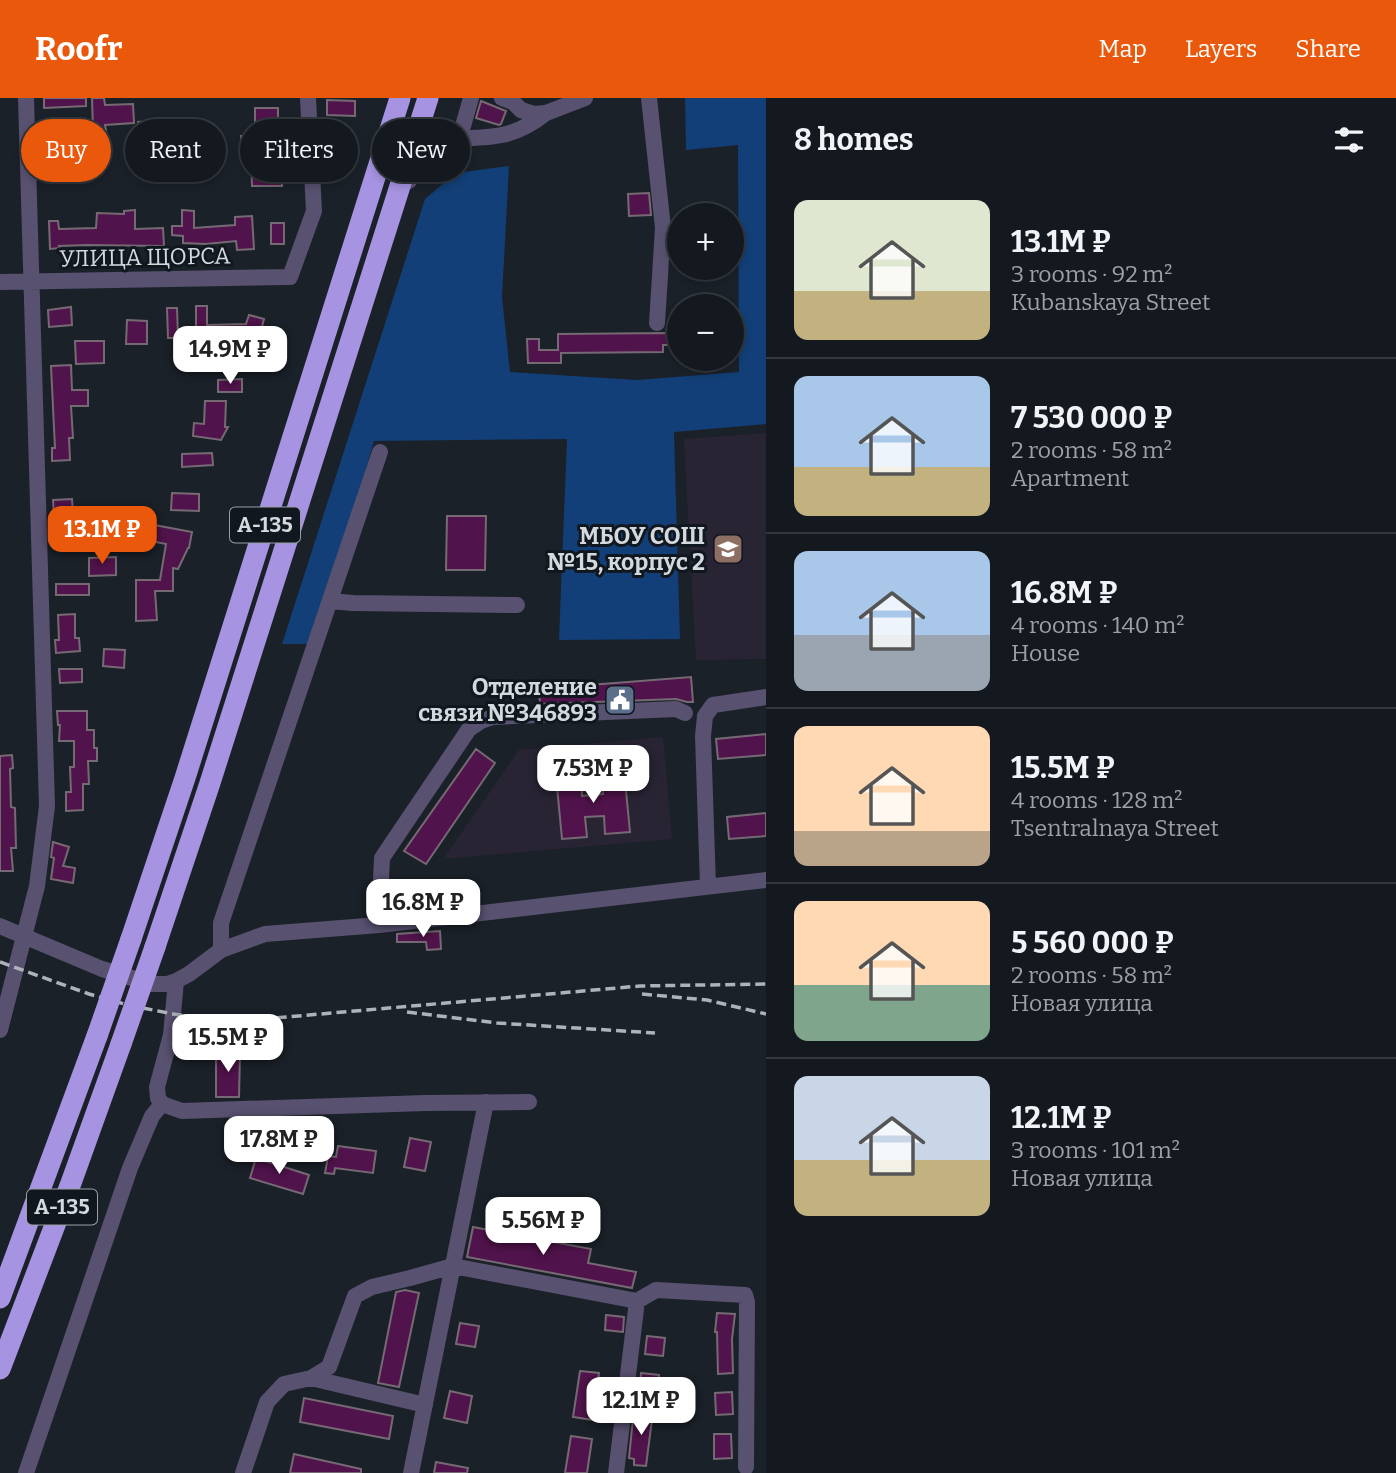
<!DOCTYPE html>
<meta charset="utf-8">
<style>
body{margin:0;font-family:Bitter,serif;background:#21262c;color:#f1f3f6;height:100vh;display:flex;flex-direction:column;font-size:26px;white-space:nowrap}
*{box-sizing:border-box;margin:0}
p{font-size:23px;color:#9da0a4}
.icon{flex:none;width:38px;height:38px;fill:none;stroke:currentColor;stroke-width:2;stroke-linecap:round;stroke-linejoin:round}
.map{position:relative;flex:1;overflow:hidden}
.drawer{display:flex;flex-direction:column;background:#14191f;width:630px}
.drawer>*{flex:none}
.top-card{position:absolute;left:21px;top:21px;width:639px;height:63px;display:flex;gap:14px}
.buttons{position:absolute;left:667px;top:105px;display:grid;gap:14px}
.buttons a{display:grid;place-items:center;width:77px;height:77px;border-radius:50%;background:#14191f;box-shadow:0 4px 10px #0003,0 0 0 2px #33383d;font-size:35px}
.price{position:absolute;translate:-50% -60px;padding:0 16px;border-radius:14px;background:#fff;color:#222;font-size:23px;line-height:46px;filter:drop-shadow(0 2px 4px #0008)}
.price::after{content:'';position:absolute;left:50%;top:42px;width:21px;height:16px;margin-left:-10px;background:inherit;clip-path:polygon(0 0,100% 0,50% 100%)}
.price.current{background:#ea580c;color:#fff}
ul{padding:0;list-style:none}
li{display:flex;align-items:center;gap:21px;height:175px;padding:0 28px}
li+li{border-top:2px solid #33383d}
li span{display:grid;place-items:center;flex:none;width:196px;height:140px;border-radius:14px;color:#555}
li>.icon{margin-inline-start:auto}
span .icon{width:84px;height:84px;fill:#fffc;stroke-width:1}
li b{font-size:30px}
h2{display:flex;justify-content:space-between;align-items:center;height:84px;padding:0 28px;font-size:30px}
.chip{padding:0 24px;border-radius:32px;background:#14191f;box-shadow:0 4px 10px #0003,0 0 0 2px #33383d;font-size:24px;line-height:63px}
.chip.current{background:#ea580c;color:#fff}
header{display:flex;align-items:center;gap:42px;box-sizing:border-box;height:98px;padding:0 35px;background:#ea580c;color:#fff}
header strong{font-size:33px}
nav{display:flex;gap:38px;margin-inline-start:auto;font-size:24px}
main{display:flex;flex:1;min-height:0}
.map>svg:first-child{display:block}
</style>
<header>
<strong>Roofr</strong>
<nav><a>Map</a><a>Layers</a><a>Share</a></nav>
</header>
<main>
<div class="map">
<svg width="766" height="1375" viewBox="0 0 766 1375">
<rect width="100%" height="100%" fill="#1b2129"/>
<path fill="#292434" d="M766,335V561L696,562L684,341Z
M663,639L672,741L443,761L519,652Z"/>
<path fill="#123f77" d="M685,0H766V326L674,334L680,541L559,542L567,341L374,343L315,546H282L425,101L456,75L509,68L502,199L510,274L637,282L739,274L738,47L686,52Z"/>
<path fill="#51134b" stroke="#756a73" stroke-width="2" d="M44,0H86V8L44,10Z
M92,0H104L105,7L133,6L134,25L105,27L106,32L93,33Z
M327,2L355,3V18L327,17Z
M481,3L506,13L501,26L499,27L476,20Z
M255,10H278V37H283V55H281L282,88H252L251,56H241V38H255Z
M151,23V44L139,45L138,24Z
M649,95L651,117L629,118L628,96Z
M135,112V131L163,130L164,148L87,147L59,148L60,150L50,151L49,123H58L59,131L96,130L97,115L124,116V113Z
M182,112L194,113V130L235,127V119L252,118L254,151L237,152L236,143L206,146L183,145V138L172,137V128H182Z
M271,125H284V146H271Z
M196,208H207V227L246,226L249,217L264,221L257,248L241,243L243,239L196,238Z
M71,209L72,227L49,229L48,212Z
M167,210H177L178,240H168Z
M127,222L147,223V246H126Z
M669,235V247H663V254L561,255V265H528L527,241H539V252H558V236Z
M75,243H104V265L76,266Z
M71,267L72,292H88V308H71L73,340H69L70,362L52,363V350H55L51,268Z
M242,281V294H218V282Z
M205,303H226L225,329H228L221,342L193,338L194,325L204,326Z
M212,355L213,367L182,369V356Z
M172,395L199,396V413L171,412Z
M72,401L74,429L81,430L80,451L58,450L59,416L54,417L53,402Z
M447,418H486L485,472H446Z
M149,426L192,434L189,450H188L178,471L173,470V493H155L157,522L136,523V482H160L166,446L146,442Z
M116,459V477L89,478V460Z
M56,486H89V497H56Z
M75,516V540H79L80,553L56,555L55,542H59L58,517Z
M104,551L125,552L124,570L103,568Z
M59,571H82V584L60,585Z
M691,579L693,604H687L676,601L540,606L539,591Z
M57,613H87V632H94V650H97V663H88L89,686H83V712L66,713V694H71L70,669H74V643H59L60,627H58Z
M766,636V657L718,661L716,641Z
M476,651L495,665L426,766L404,753Z
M12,657L13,670L10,671L11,709L15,710L16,750H11L13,773H0V658Z
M624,672L630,734L605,736L604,718L585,719L587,739L562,741L556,678L581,676L582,698L603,696L601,674Z
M766,715V738L729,741L727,719Z
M53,744L69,749L63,768L75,770L73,785L51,781L54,760L51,759Z
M440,833L441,851L427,852L426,844H397V836Z
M216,953L240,954L239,999H216Z
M410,1040L431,1044L425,1073L404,1069Z
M338,1048L376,1053L373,1075L335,1070L334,1076L325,1075L328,1058L336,1059Z
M256,1060L309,1077L303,1096L250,1080Z
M473,1129L591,1151L588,1165L636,1174L632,1190L467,1159Z
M405,1192L419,1195L399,1289L378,1285L396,1194Z
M717,1215L735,1216L732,1241L733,1275L718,1276L717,1234H715Z
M606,1217L624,1219L623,1234L605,1232Z
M460,1225L479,1228L475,1249L456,1246Z
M647,1238L665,1240L663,1258L645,1256Z
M580,1273L599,1275L593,1322L573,1319Z
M641,1275L659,1277L658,1292L640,1290Z
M450,1293L472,1298L467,1325L444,1320Z
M732,1294L733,1316L716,1317L715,1295Z
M304,1300L393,1318L389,1341L300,1324Z
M634,1311L653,1314L646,1368L634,1367V1361L629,1360Z
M714,1336H731L732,1360L714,1361Z
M571,1338L592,1341L587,1375H565Z
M294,1356L361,1371V1375H290Z
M436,1364L468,1370L467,1375H434Z"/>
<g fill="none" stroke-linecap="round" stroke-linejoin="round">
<path stroke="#585170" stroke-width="16" d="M502,0L513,4L521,12L534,16L546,15L585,0
M649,0L663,130L657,225
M451,41C491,39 512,42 546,15
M409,83L420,62L431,51L451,41L463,28L471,0
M0,184L290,179L314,113L308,0
M330,503L353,505L517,507
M708,788L703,638L705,618L713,607L766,599
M379,827L382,760L469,631L481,623L493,619L676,611L685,615
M0,828L102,871L152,886H167L176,883L189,876L221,852L265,836L379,827L766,782
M221,852V825L380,354
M0,932L37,788L47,708L26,0
M162,1006L182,1013L425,1005L529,1004
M637,1203L656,1192L745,1197L747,1204L746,1369
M311,1280L425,1307
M26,1375L130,1070L152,1018L162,1006L158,1000L157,989L171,937L176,883
M243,1375L267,1304L284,1286L311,1280L329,1269L355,1198L372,1189L410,1180L453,1168L637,1203
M411,1375L486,1004
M616,1375L637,1203"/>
<path stroke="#a693e2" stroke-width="21" d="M131,841L185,680L400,0
M155,849L209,688L428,0
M0,1200L97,938
M0,1271L71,1085L121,946"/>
<path stroke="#aeb3b9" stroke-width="3.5" stroke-dasharray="10 5" stroke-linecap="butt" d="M0,864L89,896L128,907L173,916L211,921L275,920L640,888L766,886
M642,896L707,902L766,916
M407,914L497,925L655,935"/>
<path stroke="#a693e2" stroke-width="21" d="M97,938L131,841
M121,946L155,849"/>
</g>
<defs>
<g id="school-square" transform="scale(1.575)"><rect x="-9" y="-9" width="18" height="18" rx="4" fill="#8d6e63" stroke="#11171f"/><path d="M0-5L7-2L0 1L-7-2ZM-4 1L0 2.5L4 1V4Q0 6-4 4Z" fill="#fff"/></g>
<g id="civic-square" transform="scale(1.575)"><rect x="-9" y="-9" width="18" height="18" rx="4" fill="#5c6f8a" stroke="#11171f"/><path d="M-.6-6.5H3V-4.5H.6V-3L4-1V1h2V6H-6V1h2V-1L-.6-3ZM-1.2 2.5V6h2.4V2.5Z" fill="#fff"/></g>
</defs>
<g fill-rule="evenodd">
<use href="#school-square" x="728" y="451"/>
<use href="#civic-square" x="620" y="602"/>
</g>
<g text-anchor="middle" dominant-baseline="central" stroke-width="6" stroke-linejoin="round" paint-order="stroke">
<g fill="#11171f" stroke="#9a9fa5" stroke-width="2">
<rect x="230" y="409.5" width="70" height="35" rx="5"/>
<rect x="27" y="1091.5" width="70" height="35" rx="5"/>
</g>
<g font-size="21" font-weight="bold" fill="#d4d9de">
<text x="265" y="427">А-135</text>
<text x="62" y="1109">А-135</text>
</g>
<g font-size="23" fill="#d4d9de" stroke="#11171f">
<text transform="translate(145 159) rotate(-1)">УЛИЦА ЩОРСА</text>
</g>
<g font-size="23" font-weight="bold" fill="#d4d9de" stroke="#11171f" text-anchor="end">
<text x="705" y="438">МБОУ СОШ<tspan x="705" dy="26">№15, корпус 2</tspan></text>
<text x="597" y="589">Отделение<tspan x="597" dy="26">связи №346893</tspan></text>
</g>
</g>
</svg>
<div class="buttons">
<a>+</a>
<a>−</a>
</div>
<b class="price" style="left:230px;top:288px">14.9M ₽</b>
<b class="price current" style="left:102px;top:468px">13.1M ₽</b>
<b class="price" style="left:593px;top:707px">7.53M ₽</b>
<b class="price" style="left:423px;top:841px">16.8M ₽</b>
<b class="price" style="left:228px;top:976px">15.5M ₽</b>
<b class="price" style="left:279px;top:1078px">17.8M ₽</b>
<b class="price" style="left:543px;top:1159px">5.56M ₽</b>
<b class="price" style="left:641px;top:1339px">12.1M ₽</b>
<div class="top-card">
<a class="chip current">Buy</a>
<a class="chip">Rent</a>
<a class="chip">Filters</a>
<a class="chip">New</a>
</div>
</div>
<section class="drawer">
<h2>8 homes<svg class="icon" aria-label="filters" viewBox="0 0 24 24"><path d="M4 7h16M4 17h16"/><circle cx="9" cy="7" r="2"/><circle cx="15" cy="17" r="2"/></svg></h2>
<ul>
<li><span style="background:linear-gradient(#dfe7d0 65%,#c2b280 0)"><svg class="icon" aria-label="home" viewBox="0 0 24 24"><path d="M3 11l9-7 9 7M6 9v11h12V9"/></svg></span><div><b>13.1M ₽</b><p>3 rooms · 92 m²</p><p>Kubanskaya Street</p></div></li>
<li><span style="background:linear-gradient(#a9c7e8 65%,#c2b280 0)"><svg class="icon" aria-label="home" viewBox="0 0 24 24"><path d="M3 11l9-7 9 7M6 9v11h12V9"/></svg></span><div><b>7 530 000 ₽</b><p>2 rooms · 58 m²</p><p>Apartment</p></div></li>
<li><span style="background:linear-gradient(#a9c7e8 60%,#9aa5b1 0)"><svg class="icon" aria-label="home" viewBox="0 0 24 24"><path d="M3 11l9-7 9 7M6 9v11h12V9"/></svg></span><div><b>16.8M ₽</b><p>4 rooms · 140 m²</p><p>House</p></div></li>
<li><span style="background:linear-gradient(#ffd9b3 75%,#b9a48a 0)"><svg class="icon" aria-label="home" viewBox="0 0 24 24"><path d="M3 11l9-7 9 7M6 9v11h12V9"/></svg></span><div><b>15.5M ₽</b><p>4 rooms · 128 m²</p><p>Tsentralnaya Street</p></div></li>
<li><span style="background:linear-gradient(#ffd9b3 60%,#7fa58c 0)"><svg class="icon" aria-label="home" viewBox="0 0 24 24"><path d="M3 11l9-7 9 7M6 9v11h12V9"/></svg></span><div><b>5 560 000 ₽</b><p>2 rooms · 58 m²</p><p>Новая улица</p></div></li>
<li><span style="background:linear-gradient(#c9d6e8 60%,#c2b280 0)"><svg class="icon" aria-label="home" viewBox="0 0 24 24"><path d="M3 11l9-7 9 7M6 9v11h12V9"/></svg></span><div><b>12.1M ₽</b><p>3 rooms · 101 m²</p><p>Новая улица</p></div></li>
</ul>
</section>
</main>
